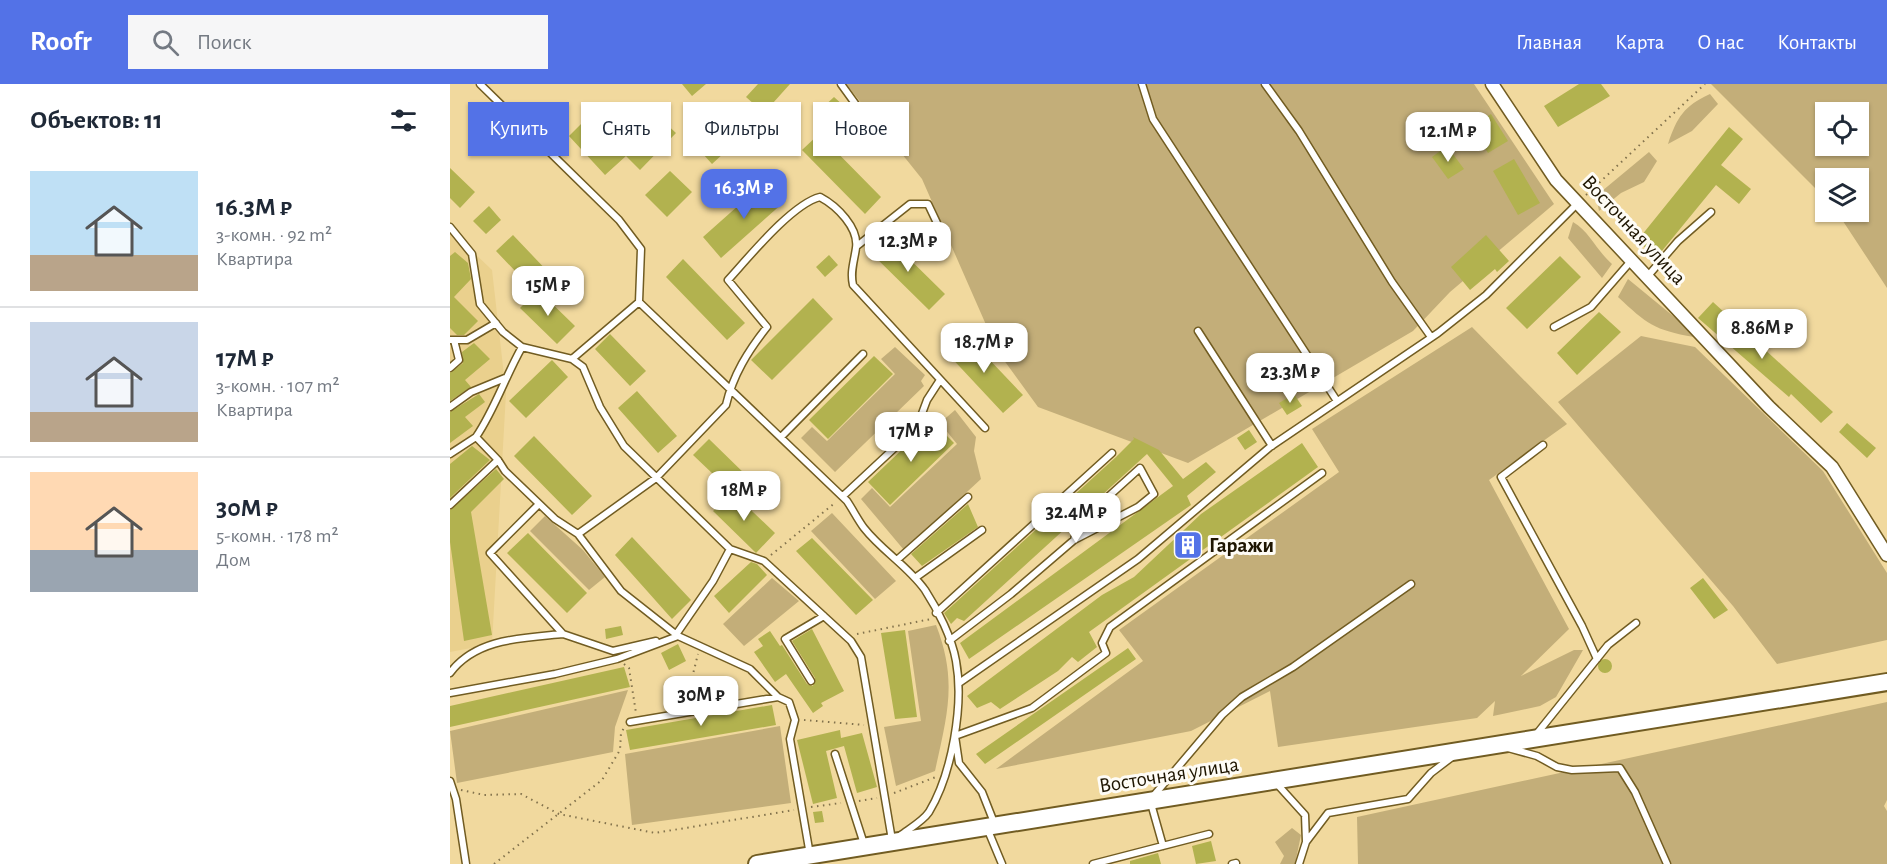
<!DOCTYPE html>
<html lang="ru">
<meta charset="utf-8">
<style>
body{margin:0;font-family:"Alegreya Sans",sans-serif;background:#f6f6f7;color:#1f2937;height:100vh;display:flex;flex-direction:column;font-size:22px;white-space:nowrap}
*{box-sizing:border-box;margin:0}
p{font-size:20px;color:#747a83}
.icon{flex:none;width:33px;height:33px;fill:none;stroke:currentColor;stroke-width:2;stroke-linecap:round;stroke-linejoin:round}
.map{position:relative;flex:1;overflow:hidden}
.details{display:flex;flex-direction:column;background:#fff;width:450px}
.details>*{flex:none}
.top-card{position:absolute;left:18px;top:18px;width:570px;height:54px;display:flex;gap:12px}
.tools{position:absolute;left:1365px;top:18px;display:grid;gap:12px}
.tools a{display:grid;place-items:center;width:54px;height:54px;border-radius:0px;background:#fff;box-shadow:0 2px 4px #0004;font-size:30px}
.price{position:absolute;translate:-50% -51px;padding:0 14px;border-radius:12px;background:#fff;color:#222;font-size:20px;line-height:39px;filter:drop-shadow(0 2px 3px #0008)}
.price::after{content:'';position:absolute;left:50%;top:36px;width:18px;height:14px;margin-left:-9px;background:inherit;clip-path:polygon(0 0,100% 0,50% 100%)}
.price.on{background:#5372e7;color:#fff}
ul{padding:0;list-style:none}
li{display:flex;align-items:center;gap:18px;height:150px;padding:0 30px}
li+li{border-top:2px solid #e0e1e3}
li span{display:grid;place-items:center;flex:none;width:168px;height:120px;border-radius:0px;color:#555}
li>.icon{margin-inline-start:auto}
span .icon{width:72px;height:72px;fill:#fffc;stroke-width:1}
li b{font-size:26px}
h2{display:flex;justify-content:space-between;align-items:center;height:72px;padding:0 30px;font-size:26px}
.tag{padding:0 21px;border-radius:0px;background:#fff;box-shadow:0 2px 4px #0004;font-size:21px;line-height:54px}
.tag.on{background:#5372e7;color:#fff}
header{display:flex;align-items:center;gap:36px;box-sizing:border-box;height:84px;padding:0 30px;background:#5372e7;color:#fff}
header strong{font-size:28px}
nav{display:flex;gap:33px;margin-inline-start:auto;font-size:21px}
.search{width:420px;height:54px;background:#f6f6f7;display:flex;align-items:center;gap:15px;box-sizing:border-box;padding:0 21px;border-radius:0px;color:#747a83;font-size:22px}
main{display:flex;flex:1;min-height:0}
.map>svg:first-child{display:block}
</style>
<header>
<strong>Roofr</strong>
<div class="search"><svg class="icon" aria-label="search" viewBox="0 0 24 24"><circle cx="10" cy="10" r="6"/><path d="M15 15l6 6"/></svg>Поиск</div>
<nav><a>Главная</a><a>Карта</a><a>О нас</a><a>Контакты</a></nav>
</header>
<main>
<section class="details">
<h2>Объектов: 11<svg class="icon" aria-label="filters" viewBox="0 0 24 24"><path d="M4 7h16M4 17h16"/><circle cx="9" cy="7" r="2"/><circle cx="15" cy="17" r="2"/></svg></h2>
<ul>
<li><span style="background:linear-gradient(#bfe0f5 70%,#b9a48a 0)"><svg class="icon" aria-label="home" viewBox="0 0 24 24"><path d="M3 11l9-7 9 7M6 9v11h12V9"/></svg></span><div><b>16.3M ₽</b><p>3-комн. · 92 m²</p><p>Квартира</p></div></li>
<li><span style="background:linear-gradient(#c9d6e8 75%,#b9a48a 0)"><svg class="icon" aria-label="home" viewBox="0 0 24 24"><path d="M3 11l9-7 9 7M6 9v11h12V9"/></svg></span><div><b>17M ₽</b><p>3-комн. · 107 m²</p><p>Квартира</p></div></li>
<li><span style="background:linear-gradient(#ffd9b3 65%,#9aa5b1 0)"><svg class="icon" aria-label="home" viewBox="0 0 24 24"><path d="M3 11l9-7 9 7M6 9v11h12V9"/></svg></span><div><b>30M ₽</b><p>5-комн. · 178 m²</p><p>Дом</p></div></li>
</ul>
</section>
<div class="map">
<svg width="1437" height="780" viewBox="0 0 1437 780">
<rect width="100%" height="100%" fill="#f1d99e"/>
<path fill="#ead08d" d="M0,146L42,186L56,309L42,560L0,568Z"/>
<path fill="#c3ae79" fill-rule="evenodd" d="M396,0H1024L1104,120L1000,208L963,247L738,379L588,323L548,268L472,95Z
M1261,0H1437V204L1387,128H1408V94H1376L1375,114ZM1376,28H1408V62H1376Z
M1260,10L1268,20L1242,47L1218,60C1227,33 1234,22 1260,10Z
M1199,68L1207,77L1194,98L1171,109L1149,127L1146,112Z
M1123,138C1140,148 1146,166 1162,180L1152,194L1118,154Z
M1178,195L1228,236L1244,253C1204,246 1197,240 1168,213Z
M1022,243L1117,340L1039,396L1119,545L1071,592L1124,566H1133L1106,613L1090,622L1043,632L1045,617L1027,634L828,663L820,607L741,647L546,685L693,577L669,546L889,388L862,345Z
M1191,252L1245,263L1373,387L1437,489V556L1327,580L1283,522L1108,318Z
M445,263L475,291L471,297L474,302L385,388L351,354L362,343L377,357L445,290L431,275Z
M505,326L526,353L524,367L531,395L454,466L411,415L422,404L440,423L507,360L490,339Z
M382,429L446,497L425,515L361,447Z
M95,432L133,466L155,493L139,506L80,447Z
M322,494L349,517L294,562L273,540Z
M486,541C508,597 497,631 485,687L446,702L434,643L471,637L458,547Z
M178,606L165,643L163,668L7,699L0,647Z
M1437,618V716L1434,722L1437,727V780H908L907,733Z
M330,642L341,719L182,741L175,670Z
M842,744L851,751L845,780H830L834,772L825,758Z"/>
<path fill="#b2b24f" d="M232,0H256L242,12Z
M308,0H340L314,29L296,13Z
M1129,0H1151L1160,12L1108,43L1094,22Z
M384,13L394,22L381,36L370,26Z
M197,22L226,49L190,86L176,72L155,91L119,52L133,38L156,64Z
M1041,30L1058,57L1038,69L1021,42Z
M268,36L287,57L262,80L243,59Z
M1279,43L1293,55L1271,81L1301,105L1289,120L1266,101L1207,173L1187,157Z
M369,50L431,113L415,130L352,66Z
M997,62L1014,85L998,95L982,73Z
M1064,75L1090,119L1068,131L1043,87Z
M0,84L25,108L10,124L0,114Z
M220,87L242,108L217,133L195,111Z
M316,97L334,118L271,174L253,153Z
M39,122L51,136L36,150L23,137Z
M63,151L102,192L85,208L46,167Z
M1036,151L1059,177L1047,188L1045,185L1020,206L1001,183Z
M436,152L495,210L479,226L420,168Z
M5,168L18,179L21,195L4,213L28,237L14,251H7L0,244V172Z
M379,171L388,181L375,193L366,183Z
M1110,172L1131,193L1077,245L1056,224Z
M233,175L295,239L277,256L216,193Z
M88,206L125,242L107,260L70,224Z
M363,214L383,235L322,296L301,276Z
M1263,218L1383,328L1371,339L1341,310L1339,313L1248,234Z
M1149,228L1171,248L1127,291L1107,269Z
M160,250L196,287L180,302L145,265Z
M515,250L573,311L553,329L496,268Z
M24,259L40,275L15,296L21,303L0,317V289L13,279L12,268Z
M424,272L443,290L378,355L359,336Z
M102,276L118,293L76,334L59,317Z
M187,307L227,352L208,369L168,324Z
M29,310L35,318L15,333L23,342L0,359V328Z
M844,310L852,322L837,331L829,319Z
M482,337L504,359L440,421L418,398Z
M1397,339L1426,364L1417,374L1389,348Z
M799,346L807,358L795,366L787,354Z
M84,352L142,412L122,431L64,372Z
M683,353L709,366L733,395L756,378L766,388L737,412L741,421L519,575L510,559L723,402L697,370L514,537L507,534L501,540L494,529L666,373L684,355Z
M259,355L299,394L284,410L243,371Z
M852,359L868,383L639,548L647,563L628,578L622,573L608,587L550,625L541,618L527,624L517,612L652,511L684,493L751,430Z
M22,362L40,376L0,414V380Z
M46,385L54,395L21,428L42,551L14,557L0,458V426Z
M282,408L325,449L306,469L263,427Z
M518,420L528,443L472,482L461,470Z
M78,449L137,509L117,529L57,469Z
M182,453L241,516L222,535L165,471Z
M362,454L423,516L406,531L346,467Z
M301,478L307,480L317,491L279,529L264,512Z
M1253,494L1278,526L1264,535L1240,504Z
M171,542L173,551L156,555L155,545Z
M362,545L394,607L371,619L373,622L363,629L336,590L325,598L304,568L313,562L308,555L320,547L330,562L332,561L357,600L363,602L365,594L342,557Z
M455,546L467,633L445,635L431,549Z
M228,560L236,577L219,586L211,569Z
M678,564L686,575L535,680L526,670Z
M1148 582a7 7 0 1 1 14 0a7 7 0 1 1-14 0Z
M174,583L180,603L0,643V622Z
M322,621L326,641L180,666L176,646Z
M390,646L391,654L412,649L427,703L407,709L394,662L376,667L387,714L363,720L347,656Z
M372,727L374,738L365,739L363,728Z
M761,757L766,777L746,780L742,762Z
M708,769L711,780H680V777Z"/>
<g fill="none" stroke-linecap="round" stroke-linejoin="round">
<g stroke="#715c22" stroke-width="9">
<path id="lane" d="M30,0L169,136L191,165L189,218L397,417C403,426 408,436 414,444C432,467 458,482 475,506C488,526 502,554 506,577C514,621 502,690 479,728C473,737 459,745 451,751
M391,0L438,65
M692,0L703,35L887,317
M815,0L849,47L942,198L981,253
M0,143L22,170L30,220L53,248L72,263L122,275L133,283L150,323L174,362L280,465L314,477L401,557L411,573L442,756
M407,162L460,120H478L487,139
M1197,193L1228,157L1261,128
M1104,243L1141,223L1181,177
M748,247L822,362
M0,256H17L46,239
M72,263C55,293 45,325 26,353L48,376L55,387L105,435L128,450L171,507L228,552
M122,275L189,218
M0,284L9,276L4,256
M0,323L21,308L55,294
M332,352L413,270
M1093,361L1051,393L1132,542L1147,575
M0,370L26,353
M393,412L467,343L477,316L490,296
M0,421L48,376
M128,450L206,394L276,321C283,291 298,267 317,243L278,196C299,173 342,120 370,113C387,122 409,144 406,164C404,178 400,188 403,201L535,344
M448,475L518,413
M465,494L532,446
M486,529L662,369
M113,550L163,567L206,557
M225,552L263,497L280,465
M499,557L561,510L624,456L688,423L704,410L690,384L628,440L624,456
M0,589C26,554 73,554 113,550L40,469L89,420
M361,597L335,555L374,532
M509,599L688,475L820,363L988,249L1036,211L1128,119
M0,609L105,590L167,575L228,552L300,585L328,613L339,618L345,636L340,655L360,771
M180,638L328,613
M1085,652L1158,561L1186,539
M1058,664L1087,672L1107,683L1122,686L1170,684L1185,708L1217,780
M385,670L414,760
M0,697L6,715L16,780
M827,700L855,731L856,758L849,780
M545,741L532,708L509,679L505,652L582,624L656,569L652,559L660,543L872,389
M537,744L552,780
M856,758L878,729L958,715L981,689L1002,673
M713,762L700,716L772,631L792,613L843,583L961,500
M643,780L759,750
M782,780L786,779"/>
</g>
<g stroke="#715c22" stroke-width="15">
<path id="street" d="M1042,0L1106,96L1319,323L1382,383L1437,471"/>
</g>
<g stroke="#715c22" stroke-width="20">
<path id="secondary" d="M307,780L1437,598"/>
</g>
<path stroke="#82724c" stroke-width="2" stroke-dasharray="1.5 4.5" stroke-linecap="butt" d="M1136,111L1255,0
M321,471L386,418
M407,550L481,535
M174,580L179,584L186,629
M248,617L242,594L248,570
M354,636L414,641
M11,706L34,711L71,710L109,730L205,749L344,726
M444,709L486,693
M409,717L427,714
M361,723L391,719
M44,780L152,696L170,666L171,649L174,644"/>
<use href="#lane" stroke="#fff" stroke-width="6"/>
<use href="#street" stroke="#fff" stroke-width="12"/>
<use href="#secondary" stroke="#fff" stroke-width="16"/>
</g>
<defs>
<g id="building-square" transform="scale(1.5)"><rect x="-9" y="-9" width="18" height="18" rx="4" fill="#5372e7" stroke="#fefcf6"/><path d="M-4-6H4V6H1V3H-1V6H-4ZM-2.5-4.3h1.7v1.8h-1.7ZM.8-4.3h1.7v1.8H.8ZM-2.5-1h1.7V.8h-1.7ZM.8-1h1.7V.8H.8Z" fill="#fff"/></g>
</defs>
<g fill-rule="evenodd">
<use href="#building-square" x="738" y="461"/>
</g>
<g text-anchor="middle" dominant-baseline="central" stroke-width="6" stroke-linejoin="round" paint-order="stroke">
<g font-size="21" fill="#1e1501" stroke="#fefcf6">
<text transform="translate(1184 146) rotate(47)">Восточная улица</text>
<text transform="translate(719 691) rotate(-9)">Восточная улица</text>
</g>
<g font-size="21" font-weight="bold" fill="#1e1501" stroke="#fefcf6" text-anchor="start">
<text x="759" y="461">Гаражи</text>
</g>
</g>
</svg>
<div class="tools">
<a><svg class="icon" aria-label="locate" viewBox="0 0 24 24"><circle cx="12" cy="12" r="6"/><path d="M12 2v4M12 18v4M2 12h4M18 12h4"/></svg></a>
<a><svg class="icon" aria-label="layers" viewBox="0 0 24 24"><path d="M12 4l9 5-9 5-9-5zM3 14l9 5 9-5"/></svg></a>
</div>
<b class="price" style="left:998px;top:79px">12.1M ₽</b>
<b class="price on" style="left:294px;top:136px">16.3M ₽</b>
<b class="price" style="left:458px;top:189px">12.3M ₽</b>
<b class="price" style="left:98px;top:233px">15M ₽</b>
<b class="price" style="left:1312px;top:276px">8.86M ₽</b>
<b class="price" style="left:534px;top:290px">18.7M ₽</b>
<b class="price" style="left:840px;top:320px">23.3M ₽</b>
<b class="price" style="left:461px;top:379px">17M ₽</b>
<b class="price" style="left:294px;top:438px">18M ₽</b>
<b class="price" style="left:626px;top:460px">32.4M ₽</b>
<b class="price" style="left:251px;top:643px">30M ₽</b>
<div class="top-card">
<a class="tag on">Купить</a>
<a class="tag">Снять</a>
<a class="tag">Фильтры</a>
<a class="tag">Новое</a>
</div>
</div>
</main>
